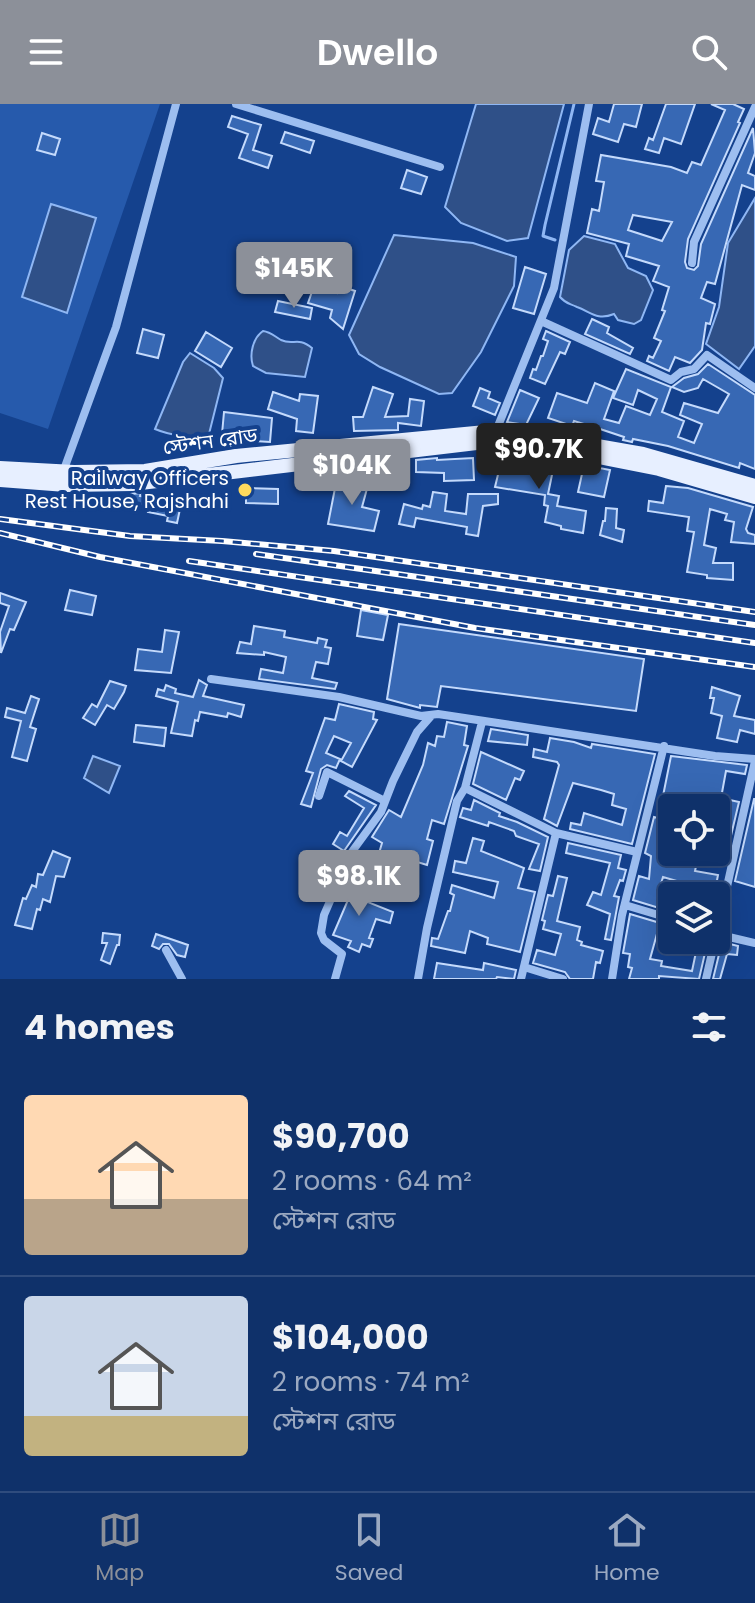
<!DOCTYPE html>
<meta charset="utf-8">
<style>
body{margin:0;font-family:Poppins,"Noto Sans Bengali",sans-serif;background:#183970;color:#f1f3f6;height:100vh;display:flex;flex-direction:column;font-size:30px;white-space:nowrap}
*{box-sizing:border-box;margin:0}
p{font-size:26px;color:#9ba9c1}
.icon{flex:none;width:44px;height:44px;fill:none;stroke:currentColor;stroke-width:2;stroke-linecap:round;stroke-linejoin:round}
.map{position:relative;height:875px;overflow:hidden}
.sheet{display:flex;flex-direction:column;background:#0f316a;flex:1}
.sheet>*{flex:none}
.fabs{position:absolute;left:658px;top:690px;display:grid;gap:16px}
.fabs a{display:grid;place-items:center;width:72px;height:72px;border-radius:8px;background:#0f316a;box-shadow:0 8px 32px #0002,0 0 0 2px #2f4c7e;font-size:40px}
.price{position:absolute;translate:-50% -68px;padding:0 18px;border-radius:8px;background:#8c9099;color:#fff;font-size:26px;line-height:52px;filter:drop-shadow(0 2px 4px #0008)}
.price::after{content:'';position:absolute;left:50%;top:48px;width:24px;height:18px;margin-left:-12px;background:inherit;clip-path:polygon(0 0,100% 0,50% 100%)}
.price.current{background:#222;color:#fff}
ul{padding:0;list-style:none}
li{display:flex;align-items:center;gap:24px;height:200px;padding:0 24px}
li+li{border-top:2px solid #2f4c7e}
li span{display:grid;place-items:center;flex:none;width:224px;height:160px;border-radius:8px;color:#555}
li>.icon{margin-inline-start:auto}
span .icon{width:96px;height:96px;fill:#fffc;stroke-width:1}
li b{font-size:34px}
h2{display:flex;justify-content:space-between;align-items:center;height:96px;padding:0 24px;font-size:34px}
header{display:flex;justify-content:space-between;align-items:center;height:104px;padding:0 24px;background:#8c9099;color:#fff;font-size:36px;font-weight:600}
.tab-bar{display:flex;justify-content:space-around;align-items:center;height:112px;border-top:2px solid #2f4c7e;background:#0f316a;font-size:22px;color:#9ba9c1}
.tab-bar a{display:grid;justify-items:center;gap:4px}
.tab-bar .current{color:#8c9099}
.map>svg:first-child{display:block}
</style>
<header><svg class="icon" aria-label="menu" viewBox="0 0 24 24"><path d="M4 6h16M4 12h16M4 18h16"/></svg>Dwello<svg class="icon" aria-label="search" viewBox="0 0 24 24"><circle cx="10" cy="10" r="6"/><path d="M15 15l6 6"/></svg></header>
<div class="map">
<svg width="755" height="875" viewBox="0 0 755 875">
<rect width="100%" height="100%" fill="#14418d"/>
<path fill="#265aac" d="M0,0H160L48,325L0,309Z"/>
<path fill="#2f5088" stroke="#8fb7f4" stroke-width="2" d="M476,0H564L528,134L507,137L461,119L445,103Z
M755,94V242L739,265L706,240L719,203L728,139Z
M51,100L96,114L67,209L22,193Z
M394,131L473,139L516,153L514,182L481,248L452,289L439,290L380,263L359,250L349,231Z
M584,132L615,140L628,164L646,172L653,186L641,216L634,220L618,216L614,210C597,217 591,208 577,203C569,199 566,200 560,193L569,146Z
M263,227C271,228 274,232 281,236C294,242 297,232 312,244L305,273L266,269L253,262C249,250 253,234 263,227Z
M190,249L214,264L223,274L209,330L202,336C186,332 171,332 155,325L183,258Z
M93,652L120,662L109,689L84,674Z"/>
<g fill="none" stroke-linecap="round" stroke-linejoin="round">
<path stroke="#8fb7f4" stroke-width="3" d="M555,136L543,132L545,121L574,0"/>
</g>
<path fill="#3768b4" stroke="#c4dafc" stroke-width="2" fill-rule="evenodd" d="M614,0H642L636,23L624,20L618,38L593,30L598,14L609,18Z
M666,0H695L681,40L664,34L659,49L645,45L649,34L653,36Z
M711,0H733L744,5L738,18L740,19L688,135L685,158L687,164L694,166L698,162L701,140L753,24L755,49L748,69L755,72V86L742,81L715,180L707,178L701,194L715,200L710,220L706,219L702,246L690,259L675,253L669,267L647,257L649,252L653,254L661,237L654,234L665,207L662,206L669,183L653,177L659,162L626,152L629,140L587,129L592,105L599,107L604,78L596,77L601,51L671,63L687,69L692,58L701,61L725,6ZM633,111L672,118L662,137L628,126Z
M232,12L261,21L253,46L272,52L268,64L239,54L248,30L228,23Z
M285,28L314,37L310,49L281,39Z
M42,29L60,35L55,51L37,46Z
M407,66L427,73L421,90L401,84Z
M525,163L546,170L534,210L513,204Z
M314,182L337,189L340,182L355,187L343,225L330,214L332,206L308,199Z
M278,197L312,204L310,215L275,208Z
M592,215L609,223L607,229L633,244L630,250L585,230Z
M143,225L164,231L158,254L137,249Z
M546,227L570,238L565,250L560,248L545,280L530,274L533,265L536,266L541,252H543L548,237L543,235Z
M206,228L232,244L221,263L195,247Z
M708,260L755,291V365L740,359L739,364L668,342L633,335L632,338L623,336L624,333L600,325L574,317L572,322L548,314L557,289L587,299L595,279L614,287L604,315L619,319L626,302L650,311L657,295L638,286L633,301L613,294L626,265L671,283L662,308L684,317L678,333L694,339L702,320L680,311L684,299L718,309L729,290L703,275L698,284L684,288L672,283L684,274L698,270Z
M373,283L393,290L385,313L408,312L410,295L424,297L421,322L398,319V326L354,327L353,313H363Z
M480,284L490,288L488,294L500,299L495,311L473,302Z
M520,286L539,294L526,321L507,318Z
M273,288L299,297L300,290L318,292L313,329L296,327L297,315L268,305Z
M224,308L272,314L270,338L239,336L238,342L221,341Z
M503,350L514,351L513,355L537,360V363L553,366L548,390L559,392L557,402L586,407L583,429L561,425V422L545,418L548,402L544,401L545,391L495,383Z
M437,354V356L473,354L474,376L444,377V369L416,368V356Z
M584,361L610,366L604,393L578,388Z
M337,374L368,381L362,403L379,407L374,427L328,420Z
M666,382L688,384L753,403L746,425L748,429L755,431V440L731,438L734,418L725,416L727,410L710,405L704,441L716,444L713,459H733V476L707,474V471L687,468L694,428L687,427L689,413L648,407L649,397L663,399Z
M246,384L278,385V400L246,399Z
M433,388L447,390L445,407L466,410L468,390H498V400L483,402L478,432L466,430L467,423L416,414L414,423L399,420L404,400L422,405L423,401L430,403Z
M141,389L140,392L161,396L160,401L180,405L177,419L167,417L168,412L148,408L149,402L129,398L131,390Z
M606,404L617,405L616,424L624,426L622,438L600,431L603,417H605Z
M70,486L96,492L92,511L65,506Z
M0,489L26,498L14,526L10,525L1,549L0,528L9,502L0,499Z
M361,506L388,511L383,536L357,532Z
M399,520L644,555L636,607L441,582L437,603L420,601V604L387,595Z
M254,522L285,527L284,533L317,539L318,534L327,536L325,543L331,544L328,560L316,558L312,574L337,579L335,585L259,575L261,565L283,569L286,553L264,548V551L237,549L240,538L251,540Z
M165,526L179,528L171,569L135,566L138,545L162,548Z
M199,576L207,581L203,592L244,601L241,613L228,609L227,613L200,608L198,617L195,616L192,632L171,629L178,598L156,592L158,585L164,587L166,581L176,585L175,589L193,593Z
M110,577L126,582L124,588L114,605L107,601L95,621L83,614L92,600L97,603Z
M712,583L740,592L734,612L755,616V630L740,626L737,638L717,634L722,612L711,609L714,594H710Z
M31,592L39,595L30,623L36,625L27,657L12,653L21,617L5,613L7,604L25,609Z
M339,600L374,608L373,615L377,616L352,663L341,657L351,639L334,632L326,649L340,655L336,664L327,661L321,665L311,703L301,700L313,669L306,667L325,614L335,616Z
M447,618L467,622L464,641L468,642L444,720L432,716L427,735L433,737L427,761L391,750L387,766L395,768L392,782L358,773L362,759L375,763L382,739L372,733L389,706L401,713L423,661L428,639L435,642L437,632L444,633Z
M136,621L166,624L164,642L134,638Z
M491,625L528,631L527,641L488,637Z
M550,634L574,638L591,644L592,640L655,650L632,740L570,725L571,719L581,721L584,709L622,721L626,705L612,701L614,690L601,686L573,679L557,722L544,715L559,661L557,658L533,653L534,645L547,648Z
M481,648L524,667L520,676L515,674L506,696L473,680Z
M671,652L747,661L745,670L726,667L721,694L739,698L728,744L716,742V704H672V725L667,723L662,743L672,745L671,748H686L685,750L698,753L695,767L718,771L714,792H684L687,780L663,773L658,790L672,794V808L633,796L639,772L649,775L651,752L645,749L654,713L665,716L669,698L662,697Z
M349,687L376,701L344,747L333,740L340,728L347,732L364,704L345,692Z
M754,695H755V783L735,777Z
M474,696L500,709L499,712L517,718L548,733L540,767L529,765L539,740L516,732L514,727L489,718L488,722L460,713L463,704L471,706Z
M473,734L484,737L481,747L524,764L518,784L535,788L520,848L487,840L488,834L470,827L465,849L431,842L432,834L438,835L448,807H450L454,791L450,789L452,781L494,794L498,778L453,768L455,757L466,759Z
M568,739L621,751L618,764L626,766L623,777L620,776L614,792L619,793L611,836L605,835L610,810L587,801L593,788L601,791L610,759L566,749Z
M53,747L70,754L64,773L56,772L50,798L43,795L40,806L37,805L32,825L15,821L23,794L26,795L32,781L36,783L38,770L43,771Z
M349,772L360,777L355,793L393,808L390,819L376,815L369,834L373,835L370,843L362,840L359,848L348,843L351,837L333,831L348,796H345L347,791L341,789Z
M558,772L567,774L557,817L580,823L577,836L582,838L581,841L603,847L600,859L596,858L593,875H570L565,868L533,859L537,846L555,851L561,830L543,825L545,817L542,816L548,791L553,792Z
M630,810L660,819L650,855L662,857L661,862L692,867L696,848L662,839V836H708L699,875L659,872V875H629L632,864L628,863L630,850L623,849Z
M103,829L120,831L119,841H117L110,860L101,856L107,839H102Z
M156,830L188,841L185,853L177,851L169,840H163L159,845L152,842Z
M722,838L738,842L737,851L727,850L720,875H713Z
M437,859L483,866L484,859L516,866L514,875L497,873L496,875H434Z"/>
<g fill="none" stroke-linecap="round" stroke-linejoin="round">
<path stroke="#9dbef0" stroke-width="8" d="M236,0L440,63
M692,159L694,138L755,3
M541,217L671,276L681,268L694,265L707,251L755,284
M496,327L554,184L589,0
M63,368L116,223L176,0
M211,575L339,593L421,612L438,610L715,652L755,655
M465,684L556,729L637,748
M319,692L327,668L385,697
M625,801L672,815
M716,830L755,839
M716,832L755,657
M166,846L182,875
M524,863L563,875
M335,875L342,850L324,836L321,829L324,811L351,749L381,708L393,677L417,628L431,612
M418,875L427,824L457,697L465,684L482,618
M521,875L556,729
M612,875L622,811L664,642
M706,875L715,836"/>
<path stroke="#e7efff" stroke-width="14" d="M0,364L74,368L145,367L236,352L496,327L557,335L643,350L755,382
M0,376L66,381L132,380L485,338L573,348L659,365L755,393"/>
<g stroke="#fff" stroke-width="6">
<path id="rail" d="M0,415L130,432L222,437L334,447L755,508
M0,429L100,453L475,524L755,563
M256,450L755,521
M189,457L755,539"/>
</g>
<use href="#rail" stroke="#14418d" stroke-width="3" stroke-dasharray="9" stroke-linecap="butt"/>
</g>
<circle fill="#ffda5d" stroke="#14418d" stroke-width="3" cx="245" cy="386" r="8"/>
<g text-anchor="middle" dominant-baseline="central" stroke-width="8" stroke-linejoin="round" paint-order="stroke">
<g font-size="20" fill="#fff" stroke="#14418d">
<text transform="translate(210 337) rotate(-8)">স্টেশন রোড</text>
</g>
<g font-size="20" fill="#fff" stroke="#14418d" text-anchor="end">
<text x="229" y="374">Railway Officers<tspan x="229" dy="23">Rest House, Rajshahi</tspan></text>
</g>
</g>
</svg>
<div class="fabs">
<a><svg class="icon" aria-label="locate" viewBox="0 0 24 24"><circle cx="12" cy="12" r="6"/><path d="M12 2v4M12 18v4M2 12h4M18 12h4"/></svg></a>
<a><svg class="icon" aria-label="layers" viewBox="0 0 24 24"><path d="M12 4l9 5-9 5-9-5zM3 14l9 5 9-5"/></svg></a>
</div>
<b class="price" style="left:294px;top:206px">$145K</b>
<b class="price current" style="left:539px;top:387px">$90.7K</b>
<b class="price" style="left:352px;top:403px">$104K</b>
<b class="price" style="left:359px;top:814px">$98.1K</b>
</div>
<section class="sheet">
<h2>4 homes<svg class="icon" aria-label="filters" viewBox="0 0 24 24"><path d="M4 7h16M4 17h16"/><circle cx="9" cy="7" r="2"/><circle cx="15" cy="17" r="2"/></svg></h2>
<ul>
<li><span style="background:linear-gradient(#ffd9b3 65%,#b9a48a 0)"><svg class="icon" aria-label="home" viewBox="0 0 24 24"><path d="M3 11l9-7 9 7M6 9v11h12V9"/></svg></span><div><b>$90,700</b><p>2 rooms · 64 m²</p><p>স্টেশন রোড</p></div></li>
<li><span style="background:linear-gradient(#c9d6e8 75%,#c2b280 0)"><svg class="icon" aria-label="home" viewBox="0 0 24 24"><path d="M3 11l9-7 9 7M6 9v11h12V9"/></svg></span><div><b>$104,000</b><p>2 rooms · 74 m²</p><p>স্টেশন রোড</p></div></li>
</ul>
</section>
<nav class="tab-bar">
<a class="current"><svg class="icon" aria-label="map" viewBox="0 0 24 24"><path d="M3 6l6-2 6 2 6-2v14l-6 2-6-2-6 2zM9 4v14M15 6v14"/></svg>Map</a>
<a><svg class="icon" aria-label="saved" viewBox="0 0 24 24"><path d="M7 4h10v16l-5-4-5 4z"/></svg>Saved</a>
<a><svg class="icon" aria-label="home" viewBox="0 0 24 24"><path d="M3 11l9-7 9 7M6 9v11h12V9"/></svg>Home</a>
</nav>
